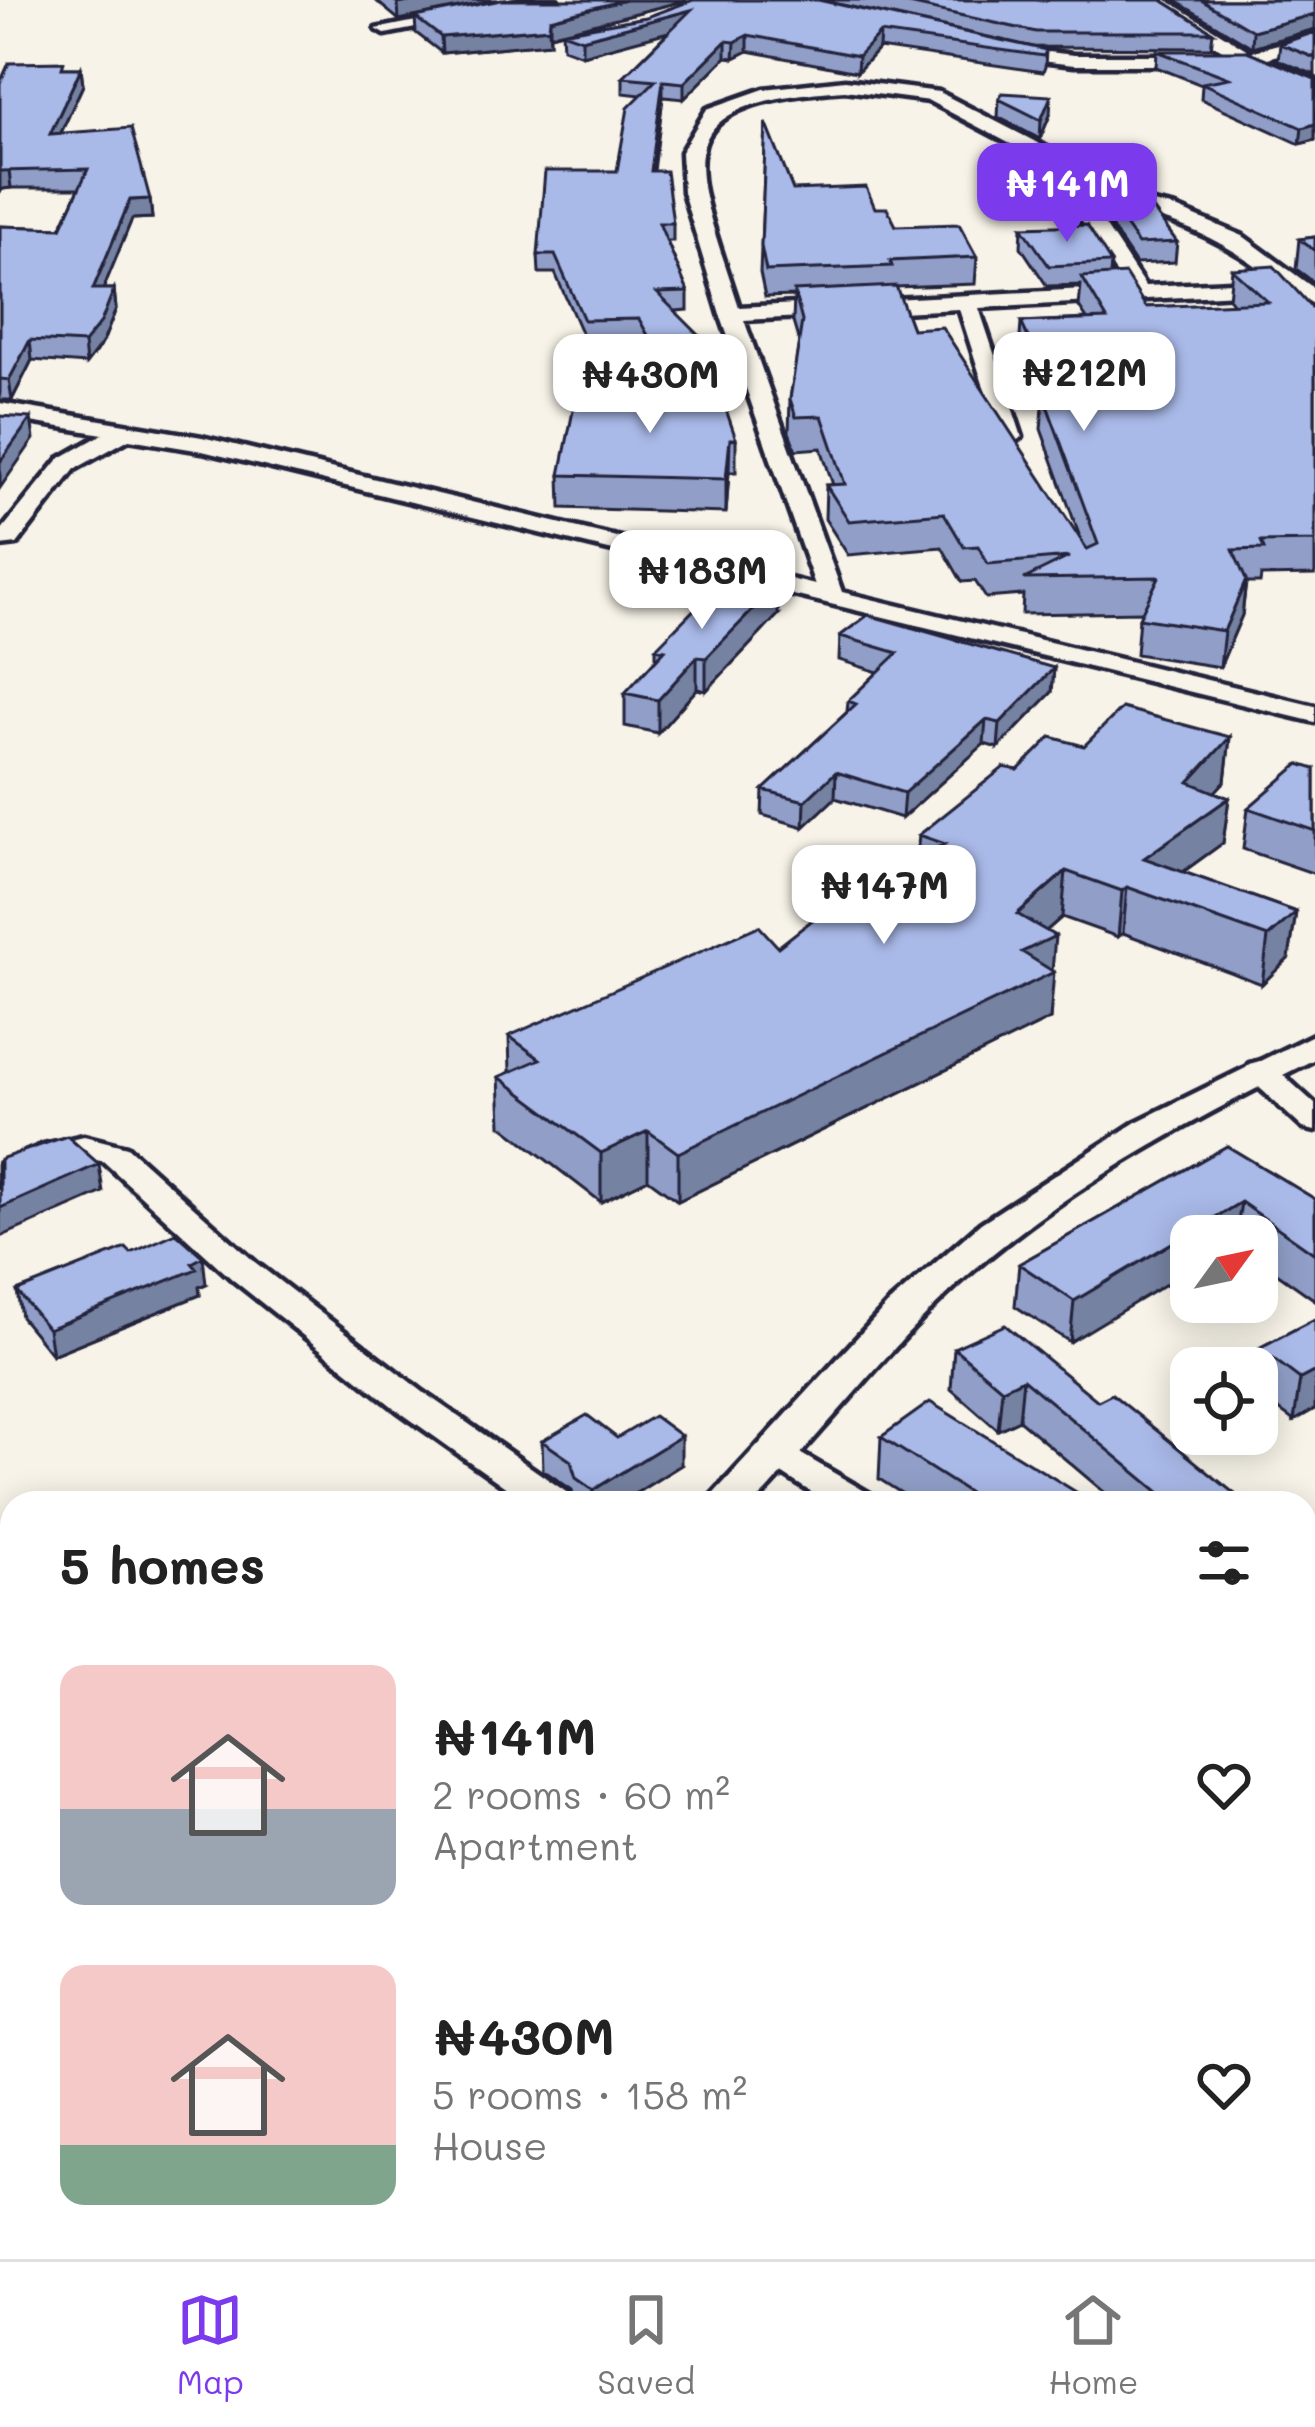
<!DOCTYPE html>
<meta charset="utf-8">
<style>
body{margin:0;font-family:Mali,sans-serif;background:#f2f2f2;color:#222;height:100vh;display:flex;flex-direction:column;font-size:45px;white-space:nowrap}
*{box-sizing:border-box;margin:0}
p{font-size:39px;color:#767676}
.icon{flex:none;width:66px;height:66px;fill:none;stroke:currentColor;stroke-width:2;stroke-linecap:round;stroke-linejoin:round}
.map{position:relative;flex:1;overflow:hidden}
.side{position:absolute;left:0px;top:1491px;width:1317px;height:768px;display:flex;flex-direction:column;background:#fff;border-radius:36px 36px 0 0;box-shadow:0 6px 30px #0003}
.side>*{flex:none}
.needle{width:78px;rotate:57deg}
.controls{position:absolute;left:1170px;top:1215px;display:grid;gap:24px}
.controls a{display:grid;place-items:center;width:108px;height:108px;border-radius:24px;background:#fff;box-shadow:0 6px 30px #0003;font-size:60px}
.price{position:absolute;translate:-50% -102px;padding:0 27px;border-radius:24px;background:#fff;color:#222;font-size:39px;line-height:78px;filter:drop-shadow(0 3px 6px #0008)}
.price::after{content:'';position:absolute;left:50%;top:72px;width:36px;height:27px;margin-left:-18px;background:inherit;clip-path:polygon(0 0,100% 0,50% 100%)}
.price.on{background:#7c3aed;color:#fff}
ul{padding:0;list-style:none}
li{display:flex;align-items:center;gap:36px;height:300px;padding:0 60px}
li span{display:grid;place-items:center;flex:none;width:336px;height:240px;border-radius:24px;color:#555}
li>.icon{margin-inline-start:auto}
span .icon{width:144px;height:144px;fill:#fffc;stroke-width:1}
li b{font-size:51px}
h2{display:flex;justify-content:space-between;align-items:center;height:144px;padding:0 60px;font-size:51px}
.menu{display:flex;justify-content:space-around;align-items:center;height:168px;border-top:3px solid #e0e0e0;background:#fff;font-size:33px;color:#767676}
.menu a{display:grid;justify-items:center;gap:6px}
.menu .on{color:#7c3aed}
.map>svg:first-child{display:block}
</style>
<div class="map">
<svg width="1315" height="2259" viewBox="0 0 1315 2259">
<rect width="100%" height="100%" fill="#f7f3e8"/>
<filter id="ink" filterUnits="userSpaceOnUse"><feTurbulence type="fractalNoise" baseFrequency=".00833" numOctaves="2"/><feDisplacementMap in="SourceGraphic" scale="24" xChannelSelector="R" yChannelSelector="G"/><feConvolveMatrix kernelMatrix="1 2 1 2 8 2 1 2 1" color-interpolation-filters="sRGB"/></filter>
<g filter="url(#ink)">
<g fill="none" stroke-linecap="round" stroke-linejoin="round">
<g stroke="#22223b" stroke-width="9">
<path id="minor" d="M521,0H557L385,34L376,29Z
M1149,0H1167L1251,52L1315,32V43L1265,59L1315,80V92L1243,62L1149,7Z
M1005,47L1074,55H1199L1208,60L1199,65H1074L999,56L996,52Z
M845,80L939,92L1057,153L1079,187L1176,208L1243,236L1315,289V305L1292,291L979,308L1022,437L1011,444L1000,437L959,309L744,320L842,592L1315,706V722L202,451L129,439L75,469L17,544L0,546V532L59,459L103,434L0,417V403L202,437L815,585L720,314L683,192L681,152L707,109L764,89ZM845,90L929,101L1043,161L1125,287L739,307C693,162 654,103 845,90ZM1088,200C1167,217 1211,231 1276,280L1145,286Z
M1260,1061L1271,1064L1315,1104V1131L1303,1128L1249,1078L1244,1071L1249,1064Z
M84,1136L127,1147L256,1263L423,1392L569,1494L574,1503H528L397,1410L232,1279L103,1161L73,1158L0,1186V1164L44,1145Z
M779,1441L870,1494L875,1503H828L766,1463L760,1454L766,1445Z
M0,1564L12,1568V1602L0,1598Z
M1315,1764V1800L1305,1803V1767Z
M1022,2247H1072L1066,2259H1016Z"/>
</g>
<g stroke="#22223b" stroke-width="9">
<path id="tertiary" d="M1315,1034V1059C1190,1121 1064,1188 960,1282C886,1350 825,1431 755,1503H705L887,1305L981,1223L1136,1122Z
M12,2195V2247H22L0,2256V2199Z"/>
</g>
<use href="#minor" fill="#f7f3e8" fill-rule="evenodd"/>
<use href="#tertiary" fill="#f7f3e8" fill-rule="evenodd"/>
</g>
<path fill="#919fc8" stroke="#22223b" stroke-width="3" d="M375,0H498L399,20Z
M687,0L550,35V43L442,53L416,33L415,17Z
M693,0L1046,50L1045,67L1043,72L879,48L857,72L748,51L734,58L726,57L684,99L663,97L654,171L673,223V241H667L688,292V310L675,311L713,369L660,376L639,338L584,339L555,273H539L538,255L617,171L641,95L623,93V77L669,31L582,55L563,48L562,32L647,17Z
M820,0H1162L1213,32L1211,48L1034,47Z
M1174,0H1315L1252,47Z
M1315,32V75L1278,60L1280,44Z
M1157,51L1315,79V140L1300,144L1201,99L1202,85L1156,67Z
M64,68H81L83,85L61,133L150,199L152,218L132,219L103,289H114L116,309L103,342L86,364L32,360L12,400H0V226L61,228L79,188H11L3,189L0,192V83Z
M999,99L1050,115L1040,139L998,117Z
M766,123L793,190L875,208L896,226L977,257L975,284L896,287L912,329L1081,540L1041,429L1043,407L1019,353L1021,322L1087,319L1079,307L1081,285L1047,286L1021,247L1022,227L1111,263L1110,275L1146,307L1234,304L1229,299L1232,269L1315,311V575L1261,576L1260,583H1246L1242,615L1220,667L1136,654L1139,618L1142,612L1022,614L1023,595L986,598L975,581L962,582L942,547L848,555L825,519L826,485H833L821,448L796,450L789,432L790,399L799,342L793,322L794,296L765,297L760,273Z
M1114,202L1177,242L1175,262L1136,264L1112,228Z
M1315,237V283L1296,269L1299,239Z
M736,439V472H729L726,513L561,508L560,475Z
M778,615L706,691L697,689L658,733L625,726V693L656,659V648Z
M840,636L1054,668L1052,692L998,748L984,744L902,818L835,798L804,827L762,815L763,790L847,712L848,701L878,672L839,660Z
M1230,737L1225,781L1214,792L1229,798L1223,843L1183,872L1296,912L1289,958L1262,984L1123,933L1118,937L1062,917L1046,931L1052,971L1050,1019L678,1201L648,1179L601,1202L501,1125L499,1077L510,1072L509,1036L778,947L917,856L919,835L1018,770L1084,746Z
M1315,769V874L1243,849L1248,808Z
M1227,1146L1315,1199V1300L1257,1259V1236H1191L1070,1342L1015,1306L1019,1264Z
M131,1253L206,1284L199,1287L200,1295L52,1355L21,1317L17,1291Z
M1315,1319L1294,1421L1257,1394L1256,1368L1259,1348Z
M954,1348L1098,1401L1246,1503H1117L1019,1420L998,1430L951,1389Z
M881,1437L1094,1503H917L879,1479Z
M617,1438L681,1465L620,1503H575L572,1490L543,1470L542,1441Z
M1305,1551L1312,1567L1315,1568V1734L1305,1728Z
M1315,1882V2184L1305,2217V1977L1308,1968L1305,1967V1906Z
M699,2247H995L994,2259H724Z"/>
<path fill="#7682a2" stroke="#22223b" stroke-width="3" d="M419,0H498L399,20L398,4Z
M625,0H687L550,35V19Z
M691,10V26L582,55V39Z
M1315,14V29L1252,47L1253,31Z
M549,28L550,43L442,53L441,37Z
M880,33L879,48L857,72L858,56Z
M748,35V51L734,58L735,42Z
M726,41V57L684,99V83Z
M81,68L83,85L52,152L50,134Z
M663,81V97L651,188V171Z
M1051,96L1050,115L1040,139L1041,120Z
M1315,124V140L1300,144L1302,128Z
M9,170L11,188L3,189L0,191V171Z
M150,199L152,218L132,219L95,309L93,289L130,200Z
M114,289L116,309L103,342L86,364L84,343Z
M30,340L32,360L12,400L9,380Z
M714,350L713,369L660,376V357Z
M31,418L34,439L0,488V462Z
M730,439L729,472L726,513V479Z
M1246,580L1242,615L1220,667L1224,631Z
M779,583L778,615L706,691V658Z
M697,657V689L658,733V700Z
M1054,668L1052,692L998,748L1000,723Z
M986,720L984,744L902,818L904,793Z
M1230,737L1225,781L1184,826L1189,782Z
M836,772L835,798L804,827L805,801Z
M1229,798L1223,843L1151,895L1144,858Z
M1066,871L1062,917L1013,960L1017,914Z
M1127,887L1123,933L1118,937L1122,891Z
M1296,912L1289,958L1262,984L1268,937Z
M1055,936L1052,973L1054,972L1050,1019L678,1201V1153L1022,952Z
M648,1131V1179L601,1202V1153Z
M99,1164L103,1192L0,1237V1208Z
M1241,1202L1236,1236H1191V1269L1070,1342L1074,1301Z
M203,1257L206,1284L199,1287L200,1295L52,1355L48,1329Z
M1315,1371V1409L1294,1421L1300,1379Z
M1023,1379L1019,1420L998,1430L1002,1389Z
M681,1436V1465L620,1503H593V1490Z
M1315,2175L1313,2193L1305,2217V2204Z
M990,2247H995L994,2259H984Z"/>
<path fill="#a9b9e8" stroke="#22223b" stroke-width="3" d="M393,0H419L398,4Z
M501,0H625L550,19L549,28L441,37L415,17Z
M693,0H818L1046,50L1044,56L880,33L858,56L748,35L735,42L726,41L684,83L663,81L651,171H666L673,223H659L688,292L657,293L714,350L660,357L639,319L584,320L555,255H538L545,171H617L628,108L656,80L623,77L691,10L582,39L562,32L647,17Z
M891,0H1162L1213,32H1036Z
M1201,0H1315V14L1253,31Z
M1315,32V58L1280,44Z
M1157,51H1247L1315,79V124L1302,128L1202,83L1229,78Z
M64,62L62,68H81L50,134L131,128L150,199L130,200L93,289H114L101,322L84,343L30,340L9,380L0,379V226L61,228L88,169L0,171V83L9,63Z
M1002,93L1051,96L1041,120L999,99Z
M766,123L793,190L866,187L875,208H887L896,226L959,224L977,257L890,261L892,266L766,271L761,246Z
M1147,201L1177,242L1138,244L1113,208L1114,202Z
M1087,225L1111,263L1049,266L1022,227Z
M1315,237V251L1299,239Z
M1274,266L1315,311V541L1261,542L1264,549L1233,550L1246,580L1224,631L1139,618L1159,577L1024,579L1069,557L988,564L978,546L964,547L944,513L849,521L826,485L845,484L822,416L796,417L790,399L802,321L794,291L896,286L912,329L942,327L1087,549L1098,544L1044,397L1055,396L1021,322L1107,319L1082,277L1125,274L1146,307L1268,302L1232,269Z
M719,389L736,439H730L726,479L560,475L576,396Z
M0,416L31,418L0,462Z
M730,573L779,583L706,658L697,657L658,700L625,693L665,650L656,648Z
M868,615L1054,668L1000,723L986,720L904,793L836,772L805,801L763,790L856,704L848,701L898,653L840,636Z
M1122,708L1230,737L1189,782L1229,798L1144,858L1296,912L1268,937L1127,887L1122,891L1066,871L1017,914L1055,936L1022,952L1054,972L678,1153L648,1131L601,1153L499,1077L540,1059L509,1036L759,926L778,947L862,881L945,844L919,835L1004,767L1018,770L1051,737L1084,746Z
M1299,764L1315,769V831L1248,808Z
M67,1136L99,1164L0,1208V1159Z
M1227,1146L1315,1199V1254L1241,1202L1074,1301L1019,1264Z
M176,1233L203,1257L192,1263L197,1269L48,1329L17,1291L126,1248L131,1253Z
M1315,1319V1371L1300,1379L1259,1348Z
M1005,1325L1098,1401L1112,1394L1246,1503H1172L1023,1379L1002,1389L954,1348Z
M930,1402L1094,1503H985L881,1437Z
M587,1415L617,1438L654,1416L681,1436L593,1490L576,1478L571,1461L542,1441Z
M1305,1551L1313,1558L1305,1562Z
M1305,1563L1315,1568V1687L1305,1681Z
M1315,1882V1938L1305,1935V1906Z
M1315,1951V2150L1312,2160L1315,2161V2175L1305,2204V1977Z
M493,2247H556L575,2259H483Z
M777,2247H990L984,2259H801Z
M1173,2247H1290L1286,2259H1168Z"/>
</g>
</svg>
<div class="controls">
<a><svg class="needle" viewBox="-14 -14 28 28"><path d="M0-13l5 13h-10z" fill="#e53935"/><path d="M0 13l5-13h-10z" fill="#767676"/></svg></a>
<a><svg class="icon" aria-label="locate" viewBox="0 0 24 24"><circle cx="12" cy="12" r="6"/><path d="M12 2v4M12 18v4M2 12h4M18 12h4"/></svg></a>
</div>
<b class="price on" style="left:1067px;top:245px">₦141M</b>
<b class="price" style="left:1084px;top:434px">₦212M</b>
<b class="price" style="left:650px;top:436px">₦430M</b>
<b class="price" style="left:702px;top:632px">₦183M</b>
<b class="price" style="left:884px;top:947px">₦147M</b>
<section class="side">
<h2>5 homes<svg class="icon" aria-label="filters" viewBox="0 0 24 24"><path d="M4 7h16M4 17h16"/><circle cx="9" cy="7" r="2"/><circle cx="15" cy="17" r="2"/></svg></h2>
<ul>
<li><span style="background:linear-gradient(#f6c9c9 60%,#9aa5b1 0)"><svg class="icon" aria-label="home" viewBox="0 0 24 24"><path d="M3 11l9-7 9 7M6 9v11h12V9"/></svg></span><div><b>₦141M</b><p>2 rooms · 60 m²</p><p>Apartment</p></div><svg class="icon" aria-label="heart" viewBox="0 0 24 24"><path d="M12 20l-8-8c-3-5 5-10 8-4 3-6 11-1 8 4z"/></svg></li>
<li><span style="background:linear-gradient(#f6c9c9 75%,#7fa58c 0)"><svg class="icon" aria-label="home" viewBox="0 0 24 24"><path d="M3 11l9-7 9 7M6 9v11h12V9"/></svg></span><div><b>₦430M</b><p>5 rooms · 158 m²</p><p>House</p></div><svg class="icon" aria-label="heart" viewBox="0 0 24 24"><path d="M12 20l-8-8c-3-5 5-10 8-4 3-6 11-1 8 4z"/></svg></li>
</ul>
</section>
</div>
<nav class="menu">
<a class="on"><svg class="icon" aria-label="map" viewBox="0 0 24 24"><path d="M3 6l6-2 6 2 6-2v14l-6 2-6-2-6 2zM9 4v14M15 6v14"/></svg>Map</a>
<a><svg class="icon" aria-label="saved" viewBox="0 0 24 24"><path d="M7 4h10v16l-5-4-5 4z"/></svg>Saved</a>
<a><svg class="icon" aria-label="home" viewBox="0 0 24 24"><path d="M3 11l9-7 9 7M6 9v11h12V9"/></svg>Home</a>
</nav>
